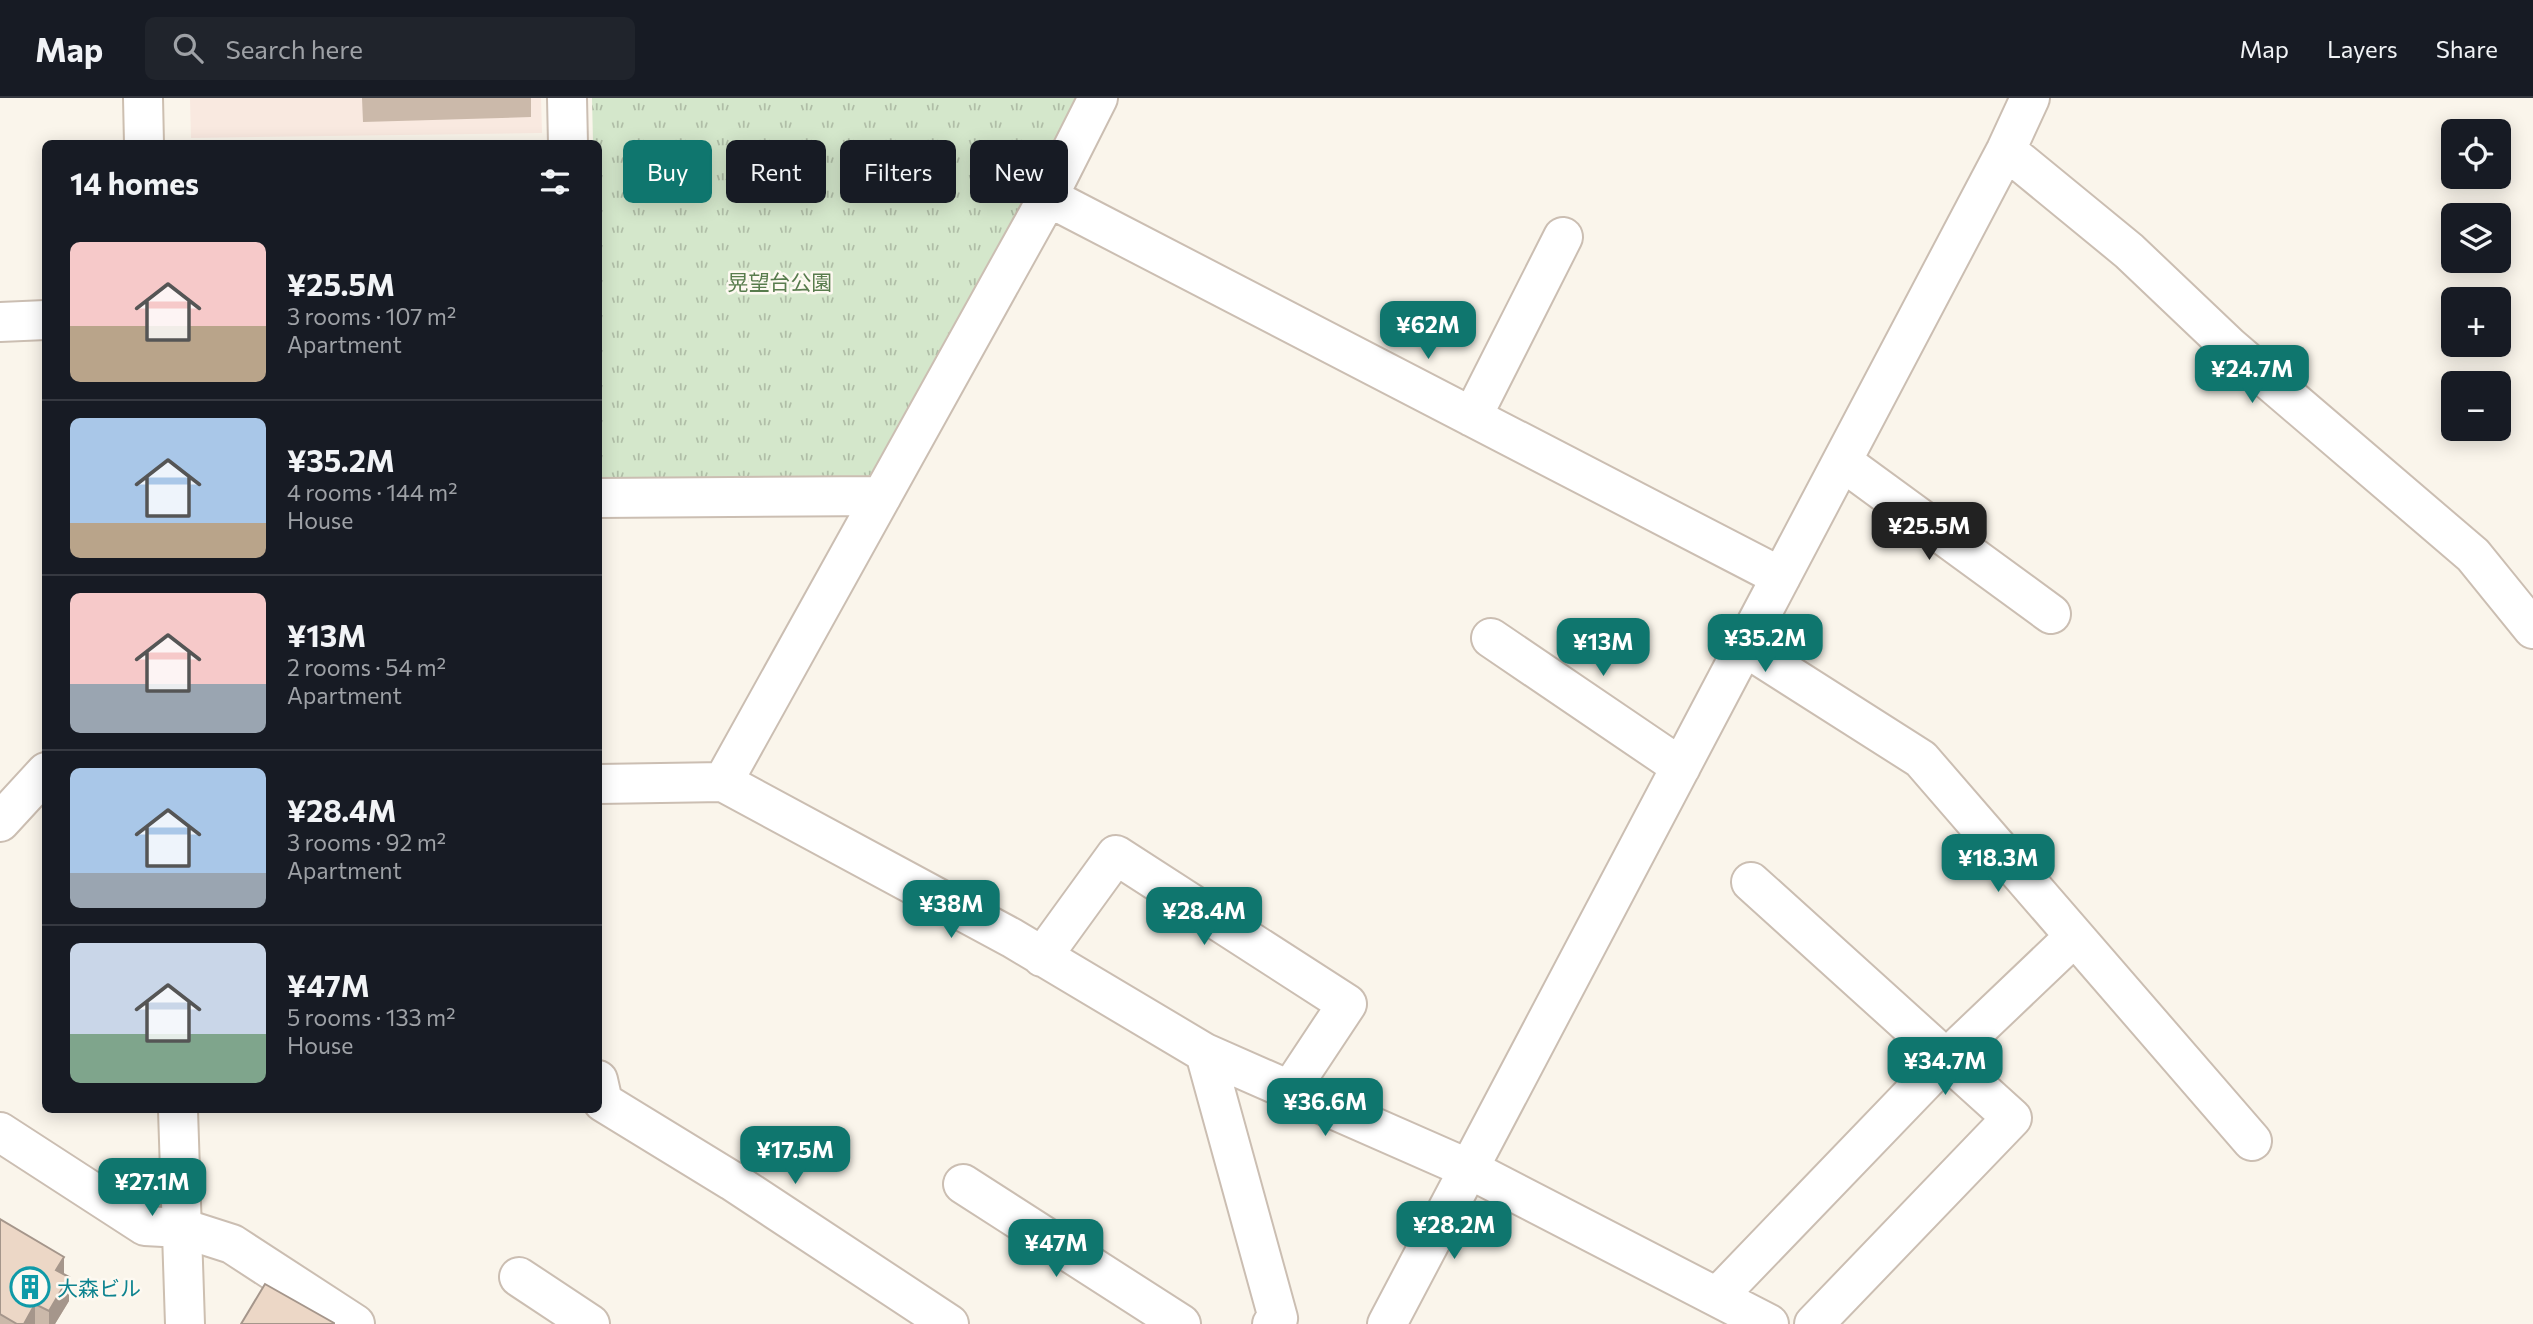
<!DOCTYPE html>
<meta charset="utf-8">
<style>
body{margin:0;font-family:Commissioner,"Noto Sans JP",sans-serif;background:#20242c;color:#f1f3f6;height:100vh;display:flex;flex-direction:column;font-size:26px;white-space:nowrap}
*{box-sizing:border-box;margin:0}
p{font-size:23px;color:#9ea1a6}
.icon{flex:none;width:38px;height:38px;fill:none;stroke:currentColor;stroke-width:2;stroke-linecap:round;stroke-linejoin:round}
.map{position:relative;flex:1;overflow:hidden}
.details{position:absolute;left:42px;top:42px;width:560px;height:973px;display:flex;flex-direction:column;background:#171b24;border-radius:10px;box-shadow:0 4px 18px #0003}
.details>*{flex:none}
.top-card{position:absolute;left:623px;top:42px;width:665px;height:63px;display:flex;gap:14px}
.buttons{position:absolute;left:2441px;top:21px;display:grid;gap:14px}
.buttons a{display:grid;place-items:center;width:70px;height:70px;border-radius:10px;background:#171b24;box-shadow:0 4px 18px #0003;font-size:35px}
.price{position:absolute;translate:-50% -60px;padding:0 16px;border-radius:14px;background:#0f766e;color:#fff;font-size:23px;line-height:46px;filter:drop-shadow(0 2px 4px #0008)}
.price::after{content:'';position:absolute;left:50%;top:42px;width:21px;height:16px;margin-left:-10px;background:inherit;clip-path:polygon(0 0,100% 0,50% 100%)}
.price.selected{background:#222;color:#fff}
ul{padding:0;list-style:none}
li{display:flex;align-items:center;gap:21px;height:175px;padding:0 28px}
li+li{border-top:2px solid #363941}
li span{display:grid;place-items:center;flex:none;width:196px;height:140px;border-radius:10px;color:#555}
li>.icon{margin-inline-start:auto}
span .icon{width:84px;height:84px;fill:#fffc;stroke-width:1}
li b{font-size:30px}
h2{display:flex;justify-content:space-between;align-items:center;height:84px;padding:0 28px;font-size:30px}
.tag{padding:0 24px;border-radius:10px;background:#171b24;box-shadow:0 4px 18px #0003;font-size:24px;line-height:63px}
.tag.selected{background:#0f766e;color:#fff}
header{display:flex;align-items:center;gap:42px;box-sizing:border-box;height:98px;padding:0 35px;background:#171b24;border-bottom:2px solid #363941}
header strong{font-size:33px}
nav{display:flex;gap:38px;margin-inline-start:auto;font-size:24px}
.search{width:490px;height:63px;background:#20242c;display:flex;align-items:center;gap:18px;box-sizing:border-box;padding:0 24px;border-radius:10px;color:#9ea1a6;font-size:26px}
.map>svg:first-child{display:block}
</style>
<header>
<strong>Map</strong>
<div class="search"><svg class="icon" aria-label="search" viewBox="0 0 24 24"><circle cx="10" cy="10" r="6"/><path d="M15 15l6 6"/></svg>Search here</div>
<nav><a>Map</a><a>Layers</a><a>Share</a></nav>
</header>
<div class="map">
<svg width="2533" height="1226" viewBox="0 0 2533 1226">
<defs>
<pattern id="park-tufts" width="24" height="20" patternUnits="userSpaceOnUse" patternTransform="scale(1.75)"><rect width="24" height="20" fill="#d4e7cb"/><path d="M3 7l-1-3M5 7V3M7 7l1-3M15 17l-1-3M17 17v-4M19 17l1-3" fill="none" stroke="#b0bea7"/></pattern>
</defs>
<rect width="100%" height="100%" fill="#faf5eb"/>
<path fill="#f9e9e0" d="M190,0H541L542,35L191,40Z"/>
<path fill="url(#park-tufts)" d="M592,0H1085L883,369L856,386L601,390L598,276V46L593,45Z"/>
<g fill="none" stroke-linecap="round" stroke-linejoin="round">
<g stroke="#cbbeb2" stroke-width="42">
<path id="street" d="M567,0L568,46
M2006,52L2129,153L2230,249L2473,457L2533,531
M1048,99L1781,479
M0,224L46,222
M1472,319L1563,139
M1843,364L2051,516
M598,400L882,398
M1491,540L1681,669
M1745,549L1921,661L2252,1043
M723,684L1048,99L1098,0
M598,686L723,684L1012,840L1205,955L1469,1071L1769,1226
M0,724L46,674
M1751,784L2012,1020L1814,1226
M1042,859L1116,757L1347,906L1290,992
M1205,955L1278,1220L1272,1226
M598,982L603,1004L732,1083L949,1226
M0,1034L145,1128L182,1130L232,1146L355,1226
M963,1086L1181,1226
M519,1179L590,1226
M1717,1199L1946,961L2074,839
M1387,1226L2006,52L2030,0"/>
</g>
<g stroke="#cdbfb0" stroke-width="42">
<path id="secondary" d="M143,0L144,46
M178,1012L185,1226"/>
</g>
<use href="#street" stroke="#fff" stroke-width="38"/>
<use href="#secondary" stroke="#fff" stroke-width="38"/>
</g>
<path fill="#cbb9aa" d="M362,0H531V19L363,24Z
M0,1121L64,1176L69,1203L55,1226H0Z"/>
<path fill="#a5968b" d="M64,1159V1183L56,1172Z
M69,1179V1203L55,1226H49V1213Z
M35,1206V1226H24Z"/>
<path fill="#ecd7c6" stroke="#a5968b" stroke-width="2" d="M0,1121L64,1159L56,1172L69,1179L49,1213L35,1206L24,1226H17L0,1216Z
M265,1186L334,1225V1226H241Z"/>
<defs>
<g id="building-ring" transform="scale(2.0125)"><circle r="9.5" fill="#fdf9f1" stroke="#0f9aa8" stroke-width="1.5"/><path d="M-4-6H4V6H1V3H-1V6H-4ZM-2.5-4.3h1.7v1.8h-1.7ZM.8-4.3h1.7v1.8H.8ZM-2.5-1h1.7V.8h-1.7ZM.8-1h1.7V.8H.8Z" fill="#0f9aa8"/></g>
</defs>
<g fill-rule="evenodd">
<use href="#building-ring" x="30" y="1189"/>
</g>
<g text-anchor="middle" dominant-baseline="central" stroke-width="5" stroke-linejoin="round" paint-order="stroke">
<g font-size="21" fill="#587c4d" stroke="#fdf9f1">
<text x="780" y="183">晃望台公園</text>
</g>
<g font-size="21" fill="#0d838f" stroke="#fdf9f1" text-anchor="start">
<text x="57" y="1189">大森ビル</text>
</g>
</g>
</svg>
<div class="buttons">
<a><svg class="icon" aria-label="locate" viewBox="0 0 24 24"><circle cx="12" cy="12" r="6"/><path d="M12 2v4M12 18v4M2 12h4M18 12h4"/></svg></a>
<a><svg class="icon" aria-label="layers" viewBox="0 0 24 24"><path d="M12 4l9 5-9 5-9-5zM3 14l9 5 9-5"/></svg></a>
<a>+</a>
<a>−</a>
</div>
<b class="price" style="left:1428px;top:263px">¥62M</b>
<b class="price" style="left:2252px;top:307px">¥24.7M</b>
<b class="price selected" style="left:1929px;top:464px">¥25.5M</b>
<b class="price" style="left:1765px;top:576px">¥35.2M</b>
<b class="price" style="left:1603px;top:580px">¥13M</b>
<b class="price" style="left:1998px;top:796px">¥18.3M</b>
<b class="price" style="left:951px;top:842px">¥38M</b>
<b class="price" style="left:1204px;top:849px">¥28.4M</b>
<b class="price" style="left:1945px;top:999px">¥34.7M</b>
<b class="price" style="left:1325px;top:1040px">¥36.6M</b>
<b class="price" style="left:795px;top:1088px">¥17.5M</b>
<b class="price" style="left:152px;top:1120px">¥27.1M</b>
<b class="price" style="left:1454px;top:1163px">¥28.2M</b>
<b class="price" style="left:1056px;top:1181px">¥47M</b>
<div class="top-card">
<a class="tag selected">Buy</a>
<a class="tag">Rent</a>
<a class="tag">Filters</a>
<a class="tag">New</a>
</div>
<section class="details">
<h2>14 homes<svg class="icon" aria-label="filters" viewBox="0 0 24 24"><path d="M4 7h16M4 17h16"/><circle cx="9" cy="7" r="2"/><circle cx="15" cy="17" r="2"/></svg></h2>
<ul>
<li><span style="background:linear-gradient(#f6c9c9 60%,#b9a48a 0)"><svg class="icon" aria-label="home" viewBox="0 0 24 24"><path d="M3 11l9-7 9 7M6 9v11h12V9"/></svg></span><div><b>¥25.5M</b><p>3 rooms · 107 m²</p><p>Apartment</p></div></li>
<li><span style="background:linear-gradient(#a9c7e8 75%,#b9a48a 0)"><svg class="icon" aria-label="home" viewBox="0 0 24 24"><path d="M3 11l9-7 9 7M6 9v11h12V9"/></svg></span><div><b>¥35.2M</b><p>4 rooms · 144 m²</p><p>House</p></div></li>
<li><span style="background:linear-gradient(#f6c9c9 65%,#9aa5b1 0)"><svg class="icon" aria-label="home" viewBox="0 0 24 24"><path d="M3 11l9-7 9 7M6 9v11h12V9"/></svg></span><div><b>¥13M</b><p>2 rooms · 54 m²</p><p>Apartment</p></div></li>
<li><span style="background:linear-gradient(#a9c7e8 75%,#9aa5b1 0)"><svg class="icon" aria-label="home" viewBox="0 0 24 24"><path d="M3 11l9-7 9 7M6 9v11h12V9"/></svg></span><div><b>¥28.4M</b><p>3 rooms · 92 m²</p><p>Apartment</p></div></li>
<li><span style="background:linear-gradient(#c9d6e8 65%,#7fa58c 0)"><svg class="icon" aria-label="home" viewBox="0 0 24 24"><path d="M3 11l9-7 9 7M6 9v11h12V9"/></svg></span><div><b>¥47M</b><p>5 rooms · 133 m²</p><p>House</p></div></li>
</ul>
</section>
</div>
